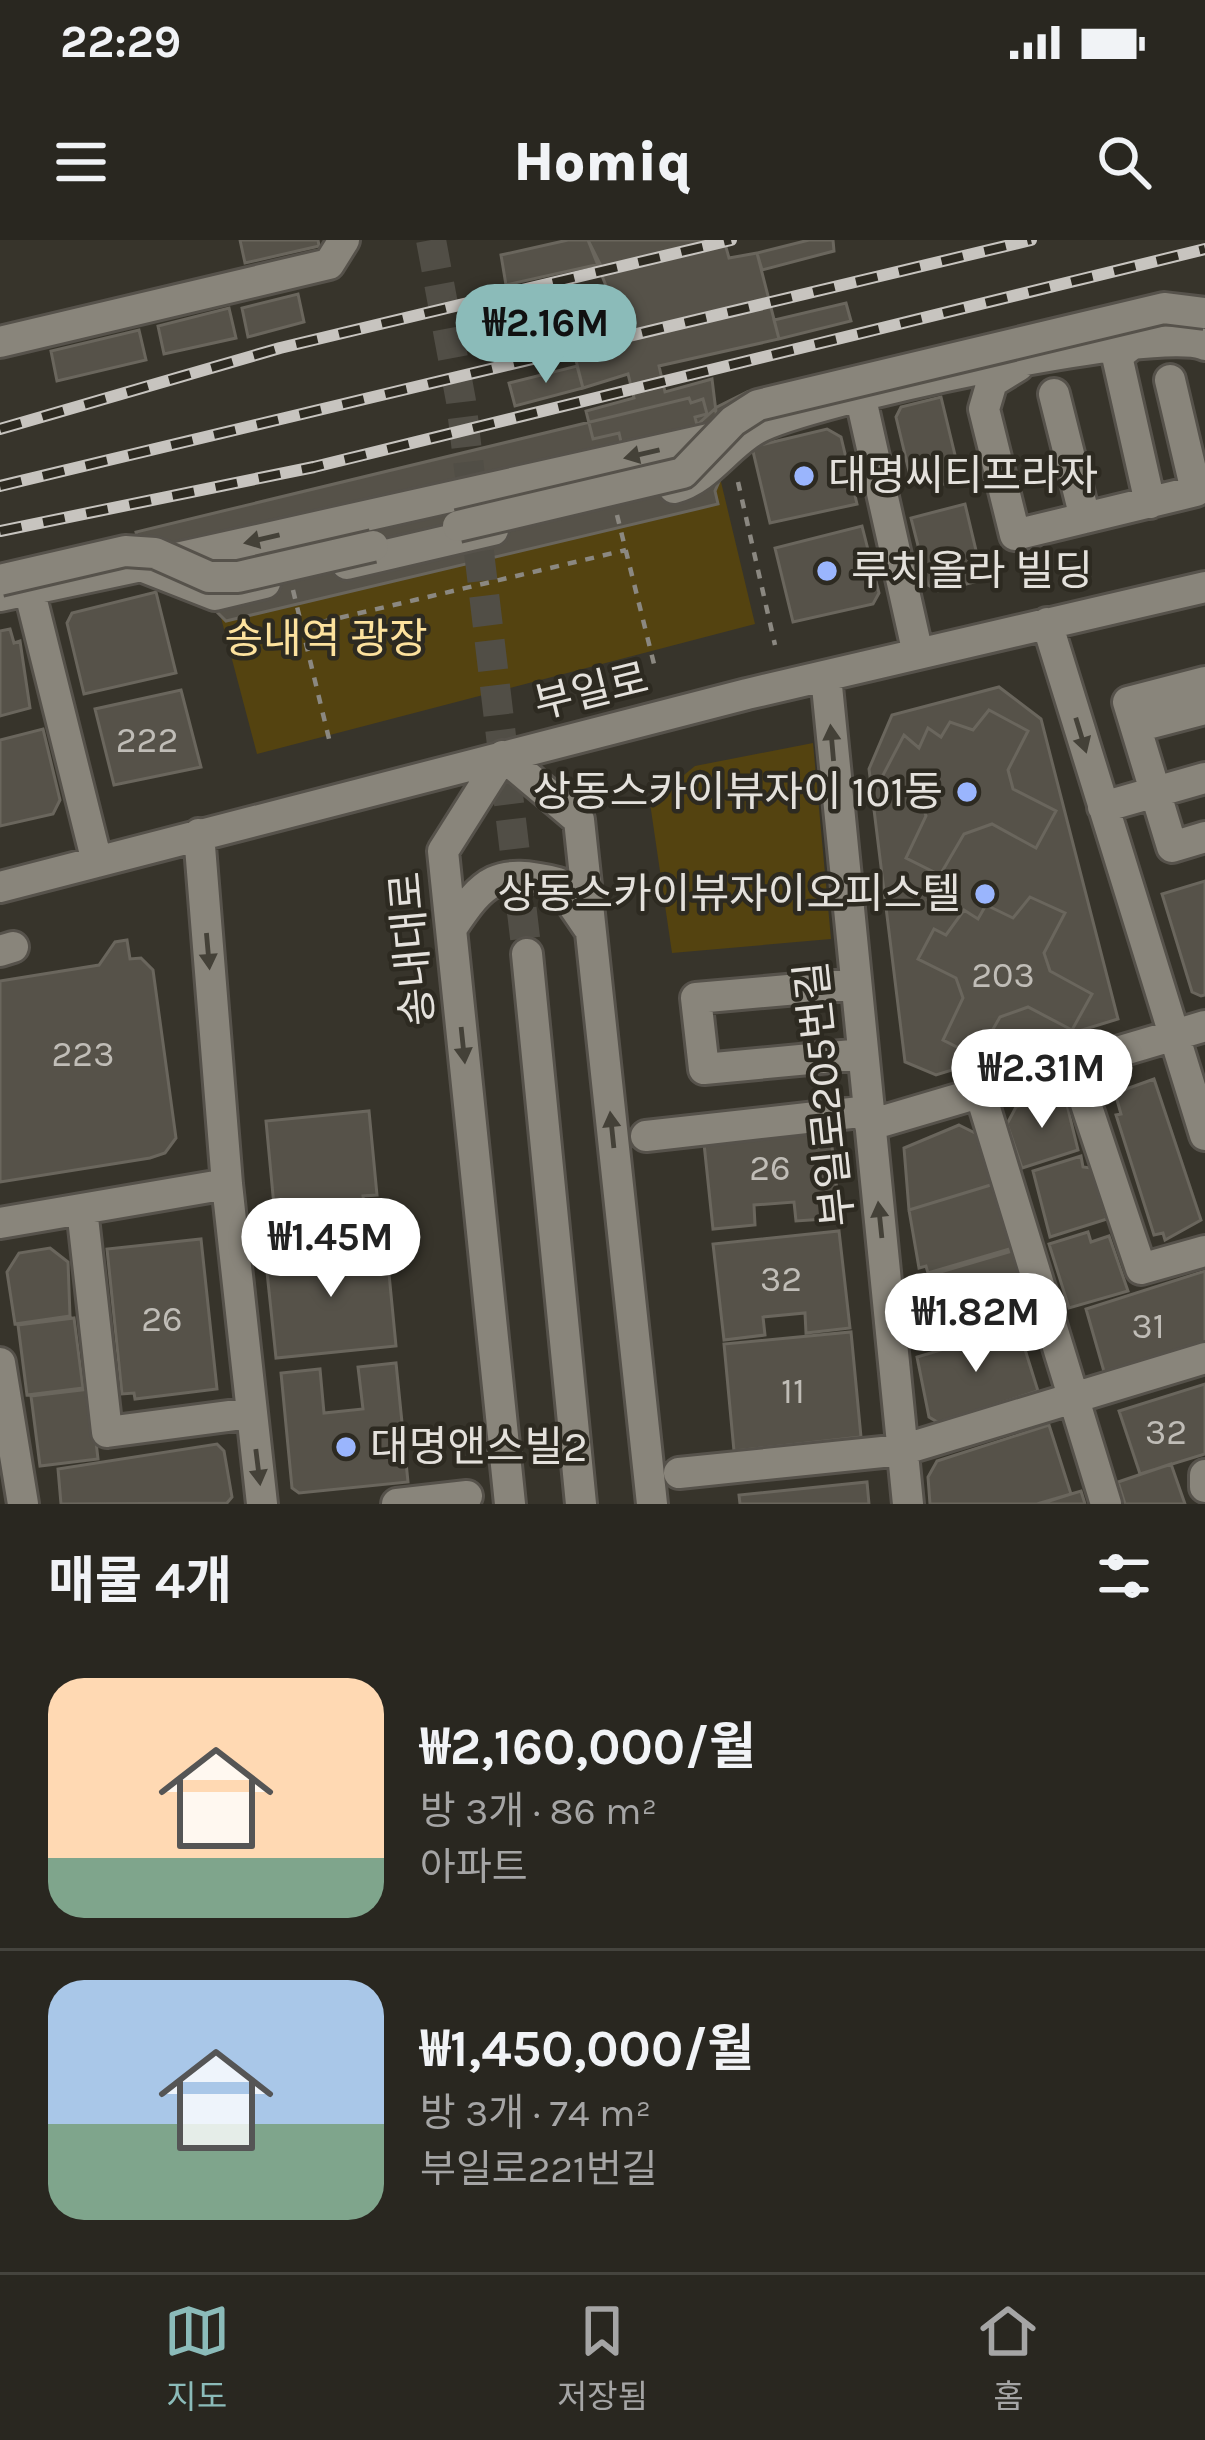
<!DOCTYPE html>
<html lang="ko">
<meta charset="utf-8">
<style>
body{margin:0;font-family:Karla,"Noto Sans KR",sans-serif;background:#35332d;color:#f1f3f6;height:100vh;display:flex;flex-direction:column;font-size:45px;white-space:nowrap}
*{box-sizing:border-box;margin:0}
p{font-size:39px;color:#a5a5a5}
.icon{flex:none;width:66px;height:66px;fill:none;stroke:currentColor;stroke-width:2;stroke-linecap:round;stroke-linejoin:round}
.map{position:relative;height:1264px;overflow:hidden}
.side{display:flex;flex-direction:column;background:#292720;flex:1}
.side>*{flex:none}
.price{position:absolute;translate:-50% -102px;padding:0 27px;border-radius:42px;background:#fff;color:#222;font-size:39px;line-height:78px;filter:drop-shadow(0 3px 6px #0008)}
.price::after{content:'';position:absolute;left:50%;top:72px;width:36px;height:27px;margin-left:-18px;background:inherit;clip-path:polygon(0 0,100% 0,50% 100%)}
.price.active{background:#8bbbb9;color:#111}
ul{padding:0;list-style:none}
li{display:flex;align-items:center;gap:36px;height:300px;padding:0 48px}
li+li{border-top:3px solid #45443e}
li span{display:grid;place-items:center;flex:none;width:336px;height:240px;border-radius:36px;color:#555}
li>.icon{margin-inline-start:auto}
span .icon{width:144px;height:144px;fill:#fffc;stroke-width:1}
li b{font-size:51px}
h2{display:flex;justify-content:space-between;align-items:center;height:144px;padding:0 48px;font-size:51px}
.status{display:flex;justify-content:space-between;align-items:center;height:84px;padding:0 60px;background:#292720;direction:ltr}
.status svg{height:33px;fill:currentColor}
header{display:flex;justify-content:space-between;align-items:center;height:156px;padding:0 48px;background:#292720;font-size:54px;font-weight:800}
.menu{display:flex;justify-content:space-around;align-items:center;height:168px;border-top:3px solid #45443e;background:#292720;font-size:33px;color:#a5a5a5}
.menu a{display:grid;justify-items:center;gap:6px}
.menu .active{color:#8bbbb9}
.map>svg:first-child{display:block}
</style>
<div class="status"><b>22:29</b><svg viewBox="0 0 49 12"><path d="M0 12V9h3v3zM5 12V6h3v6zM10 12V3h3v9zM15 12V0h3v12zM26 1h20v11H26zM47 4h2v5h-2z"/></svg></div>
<header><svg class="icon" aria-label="menu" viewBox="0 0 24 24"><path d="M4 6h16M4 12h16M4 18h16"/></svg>Homiq<svg class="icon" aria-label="search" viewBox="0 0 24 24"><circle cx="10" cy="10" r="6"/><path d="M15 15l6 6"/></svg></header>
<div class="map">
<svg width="1205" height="1264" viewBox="0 0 1205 1264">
<rect width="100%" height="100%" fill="#37342b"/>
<path fill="#544310" d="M716,221L755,384L257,514L215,355Z
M813,503L831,699L672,713L650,563L695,526Z"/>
<path fill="#565249" stroke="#6a665d" stroke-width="3" d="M240,0H318L319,6L245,23Z
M568,0H588L600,24L506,45L501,15Z
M588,0H724L729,18L757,13L779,99L659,126L665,152L712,139L718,188L624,215L619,193L593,199L586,171L634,158L628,134L583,148L562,65L608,51Z
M809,0H833L834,11L762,30L757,13Z
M298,54L304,82L248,97L242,68Z
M846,63L851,81L779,99L774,80Z
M562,65L567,82L501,98L496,79Z
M229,68L236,98L164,114L158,86Z
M139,90L146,120L57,141L51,111Z
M577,126L583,148L515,166L509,143Z
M747,152L753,187L730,216L715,251L718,264L226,381L194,349L146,331L136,292L689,158L691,163L703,159L707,174L695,177L697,185L717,167Z
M941,157L961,240L932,247L930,240L912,244L896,177L901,167Z
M827,189L841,197L857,264L770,283L752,207Z
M965,264L983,340L938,351L928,345L911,278Z
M862,286L879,353L873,364L793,382L775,308Z
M156,352L176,433L84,454L67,383L72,373Z
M10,389L14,403L20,401L30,468L0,476V391Z
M999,447L1041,479L1118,779L936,835L905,822L869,529L892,475Z
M181,450L201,527L114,545L95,469Z
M989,470L1028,491L1008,530L1013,549L1056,571L1036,608L992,584L964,594L940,635L906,618L926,576L920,556L882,537L904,495L919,508L928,488L941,497L950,482L973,490Z
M43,489L60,560L53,574L0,586V500Z
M1205,641V755L1201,756L1192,752L1162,654Z
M1030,657L1065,673L1044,713L1050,731L1092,754L1072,790L1028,767L1000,777L977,817L943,800L963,758L956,738L918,719L934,689L946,695L964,670L978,679L986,665L1013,678Z
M127,700L130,719L141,718L153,730L176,898L165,913L150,918L0,942V741L99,725L115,702Z
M1154,839L1201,980L1165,1000L1163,993L1154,995L1116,875L1121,874L1115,853Z
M1048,857L1067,865L1078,910L1022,928L1007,884L1016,867Z
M369,871L377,955L363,956L366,983L292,989L290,966H274L266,881Z
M829,880L840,978L796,981L794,962L754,965L755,985L713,989L703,894Z
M959,885L979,895L994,944L909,970L904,908Z
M1081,916L1083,927L1091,928L1107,979L1050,997L1033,931Z
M994,944L1013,1008L928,1033L926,1026L919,1028L909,970Z
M839,991L850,1088L806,1093L805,1073L763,1077L765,1095L724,1100L713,1004Z
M1088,992L1091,1002L1109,996L1128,1051L1069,1068L1049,1004Z
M201,999L217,1149L135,1159L134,1153L122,1154L107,1009Z
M386,1003L396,1106L276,1118L265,1013Z
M50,1008L68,1022L70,1076L15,1084L7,1032L19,1013Z
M1012,1011L1033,1077L934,1107L927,1036Z
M1205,1031V1103L1105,1135L1086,1069Z
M74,1078L83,1148L27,1155L18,1085Z
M1018,1087L1038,1151L939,1183L929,1177L917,1117Z
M851,1092L861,1197L734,1211L724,1104Z
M396,1123L408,1242L299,1253L292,1248L281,1133L320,1129L324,1173L363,1169L358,1127Z
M1205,1144V1214L1140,1234L1119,1171Z
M90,1149L98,1219L40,1226L31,1156Z
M1049,1185L1071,1254L1037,1264H930L928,1237L937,1221Z
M217,1204L224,1211L232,1257L227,1263L61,1264L58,1229Z
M1171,1224L1185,1264H1125L1118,1242Z
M867,1242L869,1264H740L739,1255Z
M1081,1251L1085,1264H1040L1071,1254Z"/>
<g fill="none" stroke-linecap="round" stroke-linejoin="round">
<path stroke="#514e46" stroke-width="30" stroke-dasharray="30 15" stroke-linecap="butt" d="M431,0L461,161L527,714"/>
<g stroke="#56524b" stroke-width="36">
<path id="minor" d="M1136,101L1117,116L1150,263
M0,102L329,24L344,0
M1018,126L992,142L984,169L1015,295L1196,251L1170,140
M1054,154L1085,278
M861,159L918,414
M674,248C708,239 726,206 756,189C804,161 1163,83 1205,105
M159,322L727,195
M347,324L493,290
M29,349L97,622
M0,356L141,326L215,355L265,343
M1047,383L1205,895
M826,436L908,1264
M1205,442L1128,462L1172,607L1205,597
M1136,487L1205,469
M503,516L579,580L652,1264
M503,516L443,611L510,1264
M1103,567L1205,538
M199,594L227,944L262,1264
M0,647L747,454L1205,347
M451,689C484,639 497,628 558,643L588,687
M0,711L13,707
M527,714L581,1264
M855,744L696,758L704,829L863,814
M1073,825L1141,1029L1205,1011
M980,852L1106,1264
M870,885L1205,786
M646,896L869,871
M82,969L107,1192L251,1173
M0,983L227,944
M0,1123L23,1264
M679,1233L902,1210L1205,1118
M1205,1235V1247
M397,1264L467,1256"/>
</g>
<path stroke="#8b8881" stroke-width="4.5" stroke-dasharray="9 9" stroke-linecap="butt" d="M738,242L775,405
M617,275L654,424
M293,350L331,507
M305,386L626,310"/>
<use href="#minor" stroke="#89857b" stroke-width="30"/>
<g stroke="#c7c4bf" stroke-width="12">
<path id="rail" d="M0,189L280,108L731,0
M0,246L1031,0
M0,291L314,227L1205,9"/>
</g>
<use href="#rail" stroke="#2d2a21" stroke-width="8" stroke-dasharray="22" stroke-linecap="butt"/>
<g stroke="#56524b" stroke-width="36" stroke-linecap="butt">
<path id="minor-bridge" d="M458,286L683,233L733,181L758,165L1164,68L1205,73
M0,340L125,311L155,313L209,337H238L373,306"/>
</g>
<use href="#minor-bridge" stroke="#89857b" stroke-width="30"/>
</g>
<defs><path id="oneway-solid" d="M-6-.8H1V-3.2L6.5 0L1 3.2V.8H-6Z" transform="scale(3)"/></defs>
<g fill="#444138">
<use href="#oneway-solid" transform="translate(642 214) rotate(167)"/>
<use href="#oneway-solid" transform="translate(262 299) rotate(167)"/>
<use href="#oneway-solid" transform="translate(1081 495) rotate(73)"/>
<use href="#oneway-solid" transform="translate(832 503) rotate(-95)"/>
<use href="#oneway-solid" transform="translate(208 711) rotate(85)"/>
<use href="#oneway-solid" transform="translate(463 805) rotate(84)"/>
<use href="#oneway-solid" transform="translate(612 890) rotate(-96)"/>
<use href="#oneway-solid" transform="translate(880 980) rotate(-96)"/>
<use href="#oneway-solid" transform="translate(258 1227) rotate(83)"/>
</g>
<g fill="#9ab5fd" stroke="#2d2a21" stroke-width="4.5">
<circle cx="804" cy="236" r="12"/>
<circle cx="827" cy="331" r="12"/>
<circle cx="967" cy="552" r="12"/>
<circle cx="985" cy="654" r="12"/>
<circle cx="346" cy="1207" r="12"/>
</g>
<g text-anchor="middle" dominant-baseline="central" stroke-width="9" stroke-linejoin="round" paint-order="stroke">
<g font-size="36" fill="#c0bdb7">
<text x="147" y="500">222</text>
<text x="1003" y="735">203</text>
<text x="83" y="814">223</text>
<text x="770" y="928">26</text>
<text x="781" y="1039">32</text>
<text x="162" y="1079">26</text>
<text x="1148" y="1086">31</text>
<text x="793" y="1151">11</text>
<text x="1166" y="1192">32</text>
</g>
<g font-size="42" fill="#e4e1dc" stroke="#2d2a21" text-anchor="start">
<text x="828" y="236">대명씨티프라자</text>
<text x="851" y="331">루치올라 빌딩</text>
<text x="943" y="552" text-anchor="end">상동스카이뷰자이 101동</text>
<text x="961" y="654" text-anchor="end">상동스카이뷰자이오피스텔</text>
<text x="370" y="1207">대명앤스빌2</text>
</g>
<g font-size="42" fill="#fde29e" stroke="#2d2a21">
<text x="326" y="399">송내역 광장</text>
</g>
<g font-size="42" fill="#e4e1dc" stroke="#2d2a21">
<text transform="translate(591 451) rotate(-14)">부일로</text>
<text transform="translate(412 709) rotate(-95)">송내대로</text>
<text transform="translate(825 854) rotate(-96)">부일로205번길</text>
</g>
</g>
</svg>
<b class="price active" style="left:546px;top:146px">₩2.16M</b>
<b class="price" style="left:1042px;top:891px">₩2.31M</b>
<b class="price" style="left:331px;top:1060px">₩1.45M</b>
<b class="price" style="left:976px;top:1135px">₩1.82M</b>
</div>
<section class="side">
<h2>매물 4개<svg class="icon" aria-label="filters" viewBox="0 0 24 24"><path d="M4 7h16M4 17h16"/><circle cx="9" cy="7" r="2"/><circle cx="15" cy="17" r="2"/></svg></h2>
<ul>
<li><span style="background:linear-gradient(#ffd9b3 75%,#7fa58c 0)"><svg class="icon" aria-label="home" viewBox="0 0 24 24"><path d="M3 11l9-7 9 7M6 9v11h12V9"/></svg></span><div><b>₩2,160,000/월</b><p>방 3개 · 86 m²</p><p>아파트</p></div></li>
<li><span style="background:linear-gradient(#a9c7e8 60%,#7fa58c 0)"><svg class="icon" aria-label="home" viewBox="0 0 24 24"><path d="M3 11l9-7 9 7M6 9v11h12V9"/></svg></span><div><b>₩1,450,000/월</b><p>방 3개 · 74 m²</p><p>부일로221번길</p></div></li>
</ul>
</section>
<nav class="menu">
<a class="active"><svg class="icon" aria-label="map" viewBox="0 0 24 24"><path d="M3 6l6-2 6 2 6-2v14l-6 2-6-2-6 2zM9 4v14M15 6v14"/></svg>지도</a>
<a><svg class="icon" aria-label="saved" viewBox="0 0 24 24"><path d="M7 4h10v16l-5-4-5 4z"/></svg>저장됨</a>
<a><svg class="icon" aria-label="home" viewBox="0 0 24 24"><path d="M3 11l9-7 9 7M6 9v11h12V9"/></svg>홈</a>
</nav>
